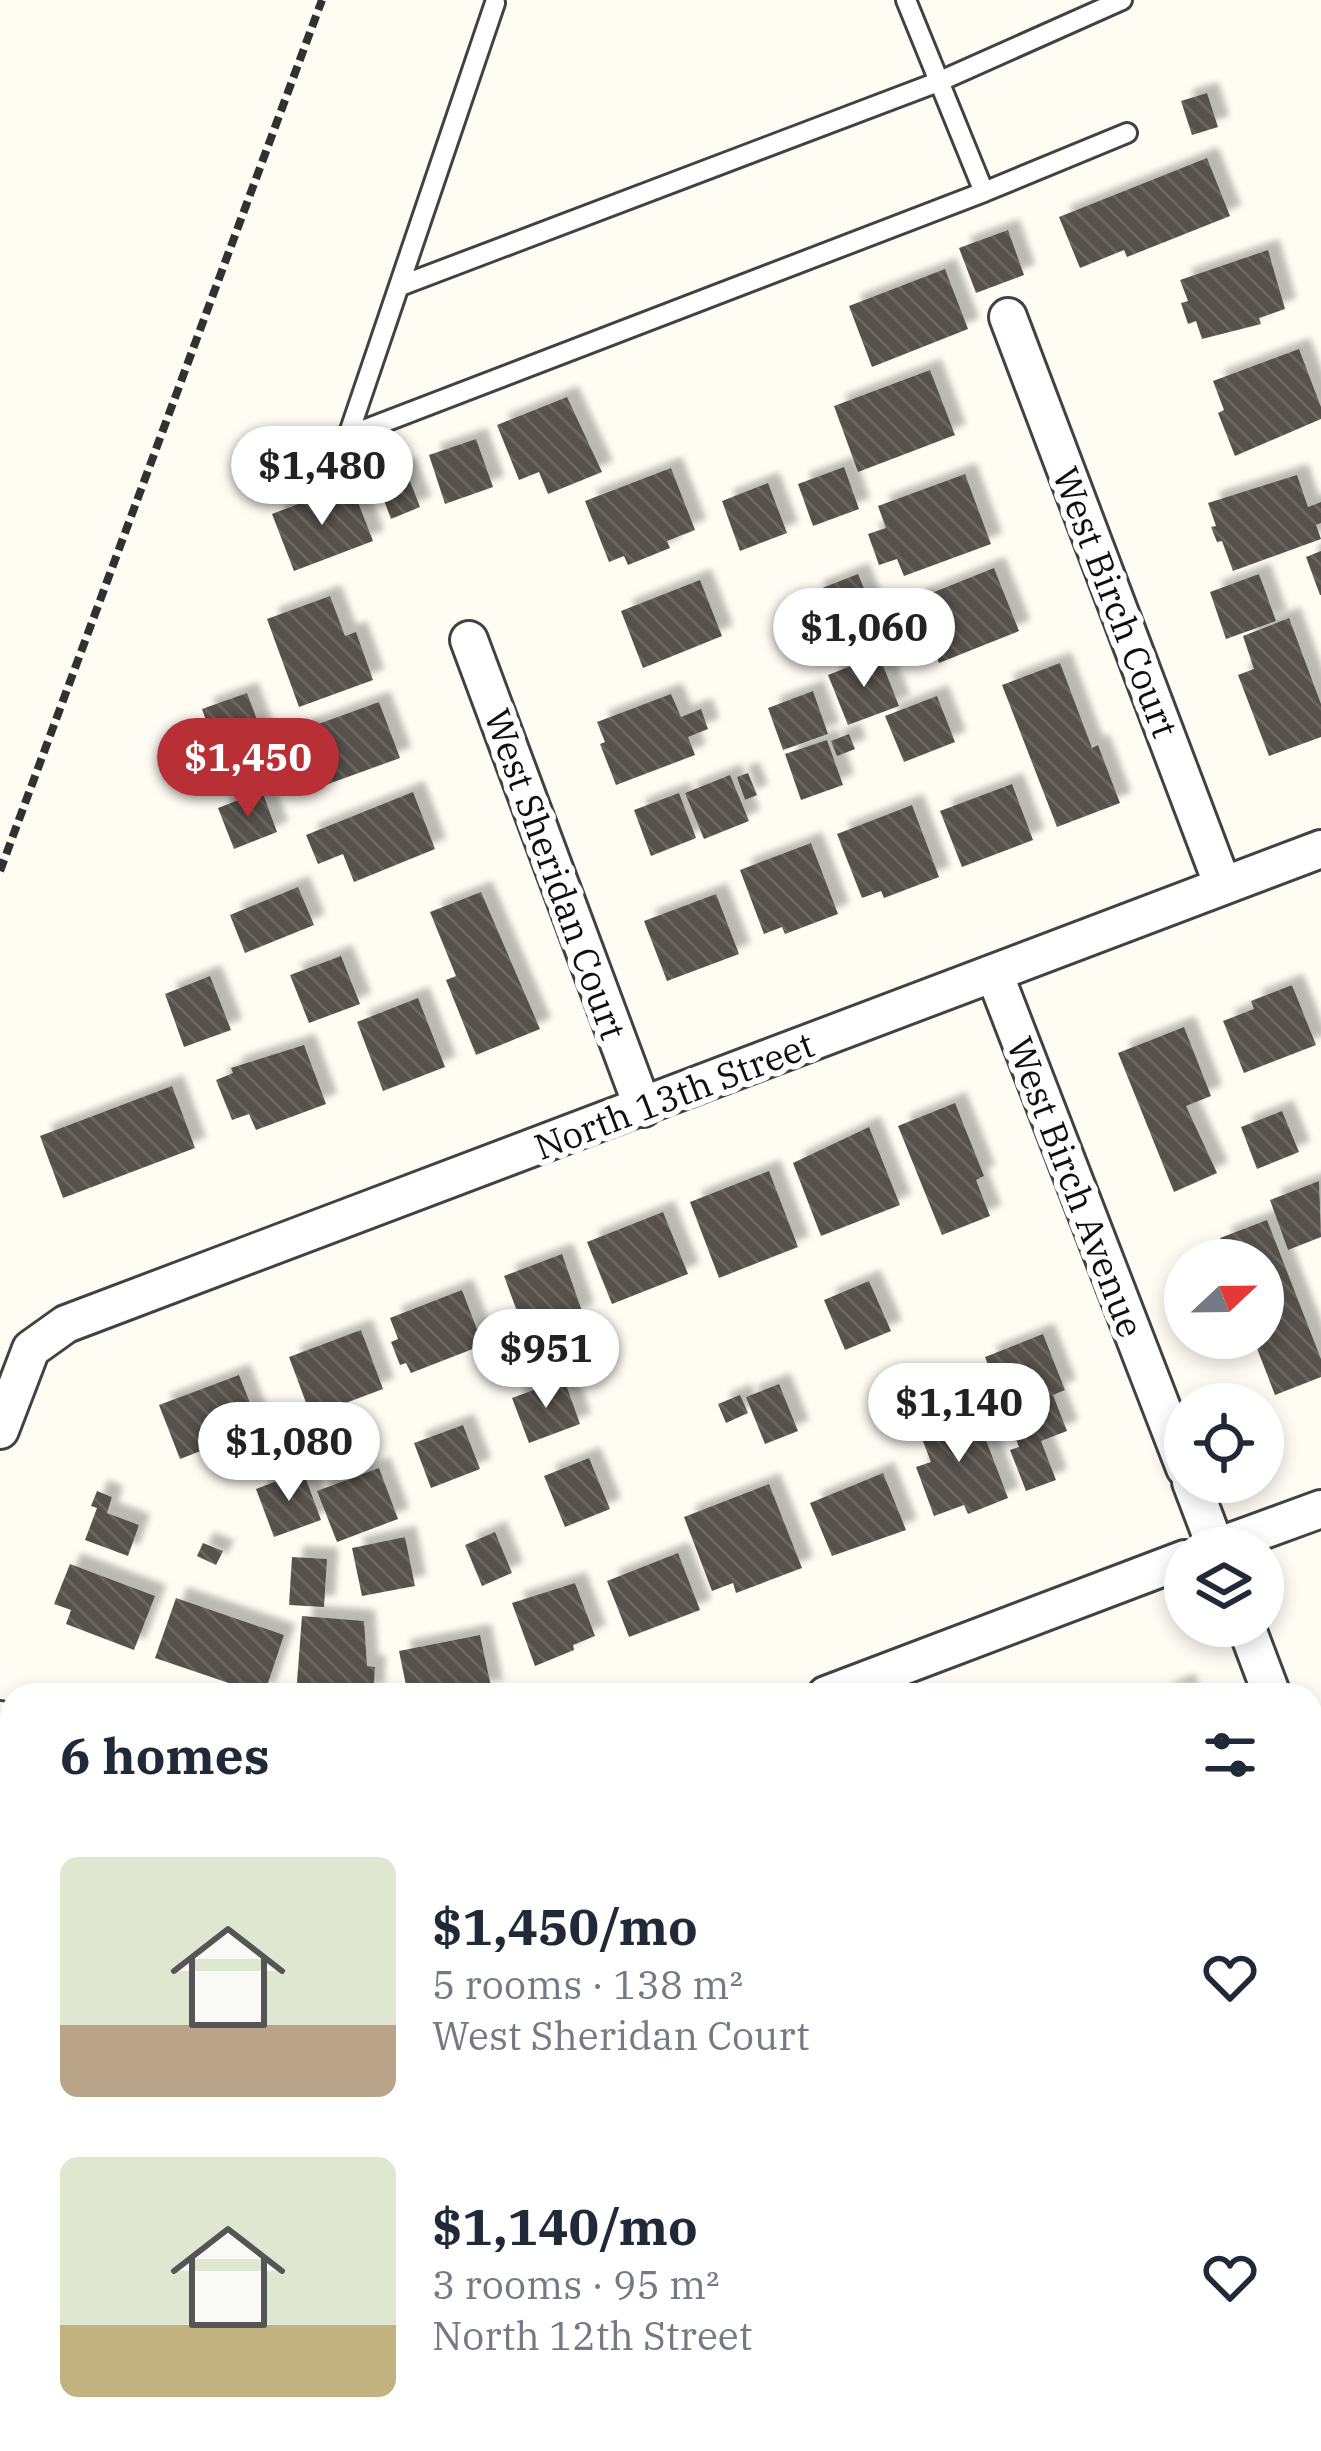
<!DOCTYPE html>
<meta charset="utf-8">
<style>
body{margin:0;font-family:"IBM Plex Serif",serif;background:#f6f6f7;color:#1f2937;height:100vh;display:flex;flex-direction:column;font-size:45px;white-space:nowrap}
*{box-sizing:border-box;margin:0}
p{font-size:39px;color:#747a83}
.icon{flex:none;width:66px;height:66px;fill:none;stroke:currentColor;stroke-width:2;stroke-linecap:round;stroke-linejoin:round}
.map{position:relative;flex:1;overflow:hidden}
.drawer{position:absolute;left:0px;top:1683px;width:1323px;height:768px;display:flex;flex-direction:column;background:#fff;border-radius:36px 36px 0 0;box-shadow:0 6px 18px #0003}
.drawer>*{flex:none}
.needle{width:78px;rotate:68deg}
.buttons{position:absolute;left:1164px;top:1239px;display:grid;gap:24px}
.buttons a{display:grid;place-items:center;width:120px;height:120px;border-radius:50%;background:#fff;box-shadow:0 6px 18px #0003;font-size:60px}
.price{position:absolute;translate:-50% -102px;padding:0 27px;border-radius:42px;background:#fff;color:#222;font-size:39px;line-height:78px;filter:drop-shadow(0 3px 6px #0008)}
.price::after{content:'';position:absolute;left:50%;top:72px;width:36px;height:27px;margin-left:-18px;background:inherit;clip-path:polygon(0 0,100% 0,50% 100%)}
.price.selected{background:#b82f36;color:#fff}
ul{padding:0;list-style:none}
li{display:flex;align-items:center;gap:36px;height:300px;padding:0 60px}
li span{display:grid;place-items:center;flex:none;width:336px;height:240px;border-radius:18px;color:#555}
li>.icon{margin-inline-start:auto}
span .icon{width:144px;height:144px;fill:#fffc;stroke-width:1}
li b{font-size:51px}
h2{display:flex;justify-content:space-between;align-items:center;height:144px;padding:0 60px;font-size:51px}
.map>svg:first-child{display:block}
</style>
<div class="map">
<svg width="1321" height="2451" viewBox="0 0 1321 2451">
<defs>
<pattern id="building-back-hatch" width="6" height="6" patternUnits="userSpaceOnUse" patternTransform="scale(3)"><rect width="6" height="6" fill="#57514c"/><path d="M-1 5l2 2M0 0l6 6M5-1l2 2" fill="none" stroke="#6a6561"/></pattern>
<filter id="shadow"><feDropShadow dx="11" dy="-11" stdDeviation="3" flood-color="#0004"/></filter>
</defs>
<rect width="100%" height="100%" fill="#fefcf3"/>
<path fill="url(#building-back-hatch)" filter="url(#shadow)" d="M1207,93L1218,127L1192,135L1181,101Z
M1207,158L1230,216L1127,257L1124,250L1080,268L1059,217Z
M1008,230L1024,275L976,293L959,248Z
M1268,250L1285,309L1259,318L1261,324L1202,339L1196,321L1188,324L1181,303L1188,301L1180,280Z
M945,269L968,329L872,367L849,306Z
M1299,349L1321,407V419L1235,456L1218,413L1224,410L1213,381Z
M930,370L955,435L858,472L834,406Z
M567,397L602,472L548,494L539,472L519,480L497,425Z
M476,439L493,487L445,504L429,455Z
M844,467L859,509L813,526L798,484Z
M405,468L420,507L391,519L376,479Z
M671,468L695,530L667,541L670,548L628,565L624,556L609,562L585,501Z
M965,474L991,544L904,576L897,559L879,565L868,534L886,528L878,506Z
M1297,475L1308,507L1321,502V523L1316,525L1321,539L1233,571L1222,541L1217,542L1211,527L1216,526L1208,503Z
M768,483L787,533L740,551L722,501Z
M351,484L373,541L294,571L272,514Z
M1321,551V595H1320L1306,557Z
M994,568L1019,631L939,663L914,600Z
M858,574L872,608L827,627L812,592Z
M1259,574L1276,621L1226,639L1210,592Z
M700,580L722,636L643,668L621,611Z
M330,596L345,636L356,632L373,680L299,707L267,619Z
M1289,618L1321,704V737L1269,756L1238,675L1254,669L1243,636Z
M879,655L899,706L848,725L828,675Z
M1060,663L1092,748L1098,745L1120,803L1057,827L1002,685Z
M813,691L828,734L783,750L768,708Z
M247,693L262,733L216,749L202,709Z
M671,694L681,717L701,709L708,729L688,737L695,755L616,785L600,744L605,742L597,722Z
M937,696L955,742L904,762L885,716Z
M379,702L400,758L320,787L299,731Z
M849,734L855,749L837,756L831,741Z
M827,740L843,785L801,800L785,754Z
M748,773L757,795L745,800L737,777Z
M730,775L749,821L704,839L685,793Z
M1012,784L1033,840L962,867L940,811Z
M262,791L277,832L234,849L218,808Z
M413,792L435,849L354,882L343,854L318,864L306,835Z
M679,793L696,838L651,856L634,810Z
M912,805L939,877L884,898L881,891L862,898L837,834Z
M811,843L838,914L785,934L782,927L764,934L740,870Z
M298,887L314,925L245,953L230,915Z
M481,892L540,1029L476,1055L446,980L456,976L430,912Z
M716,894L739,954L667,981L644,921Z
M341,956L360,1004L309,1023L290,975Z
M210,976L231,1030L184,1047L165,994Z
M1292,985L1316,1045L1244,1073L1223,1021L1254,1009L1251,1001Z
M418,998L445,1067L383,1091L357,1022Z
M1184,1027L1211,1096L1186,1106L1217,1173L1174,1192L1118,1053Z
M304,1045L326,1104L256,1130L249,1114L232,1120L216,1080L233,1073L231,1068Z
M172,1086L195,1148L63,1198L40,1136Z
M955,1103L984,1176L976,1180L990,1216L942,1235L898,1126Z
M1282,1111L1299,1152L1257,1169L1241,1127Z
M869,1127L900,1205L821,1236L793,1163Z
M769,1171L798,1247L719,1278L690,1202Z
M1319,1181L1321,1237L1288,1250L1270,1200Z
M663,1212L688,1274L612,1304L587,1242Z
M1267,1220L1321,1359V1377L1275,1395L1253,1338H1263V1260H1229L1220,1238Z
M562,1254L583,1314L526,1336L504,1276Z
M869,1281L891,1331L845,1350L824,1300Z
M462,1290L483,1345L411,1373L406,1363L400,1365L391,1342L398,1339L390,1318Z
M361,1330L383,1389L311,1416L289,1357Z
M1043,1334L1065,1390L1053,1395L1067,1431L1041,1441L1056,1480L1026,1491L1010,1450L1019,1447L985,1357Z
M239,1375L260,1428L180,1459L159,1405Z
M564,1379L580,1424L529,1443L512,1398Z
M779,1384L798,1431L765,1444L746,1397Z
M740,1395L748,1413L726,1423L718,1404Z
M973,1406L1008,1498L968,1514L964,1505L934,1516L916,1467L931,1462L917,1426Z
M463,1425L480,1469L431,1488L414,1443Z
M589,1458L610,1509L565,1527L544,1476Z
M379,1468L398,1519L337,1542L317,1491Z
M303,1471L321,1520L274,1537L256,1489Z
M883,1473L906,1530L832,1556L810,1503Z
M769,1484L802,1568L736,1593L733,1583L712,1591L684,1517Z
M97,1491L112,1497L107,1513L139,1525L128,1556L85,1540L97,1508L91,1506Z
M495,1532L512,1573L482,1586L465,1545Z
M405,1537L415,1586L362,1596L352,1548Z
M203,1543L223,1551L216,1565L197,1556Z
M678,1553L700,1610L629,1637L607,1581Z
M292,1557L327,1559L324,1607L289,1605Z
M70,1564L155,1596L134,1650L66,1624L71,1610L54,1604Z
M575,1583L595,1636L573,1645L574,1650L535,1666L512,1603Z
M176,1598L284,1635L264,1695L155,1658Z
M302,1616L364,1621L367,1666L375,1667L373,1695H296Z
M480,1635L492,1691L408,1695L399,1651Z
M1184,1685L1188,1695H1158Z
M0,2023L12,2026L8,2043L0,2041Z"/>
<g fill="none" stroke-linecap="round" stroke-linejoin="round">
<g stroke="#424242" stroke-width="24">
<path id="lane" d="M495,3L348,436L984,192L906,0
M984,192L1127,133
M400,286L938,82L1122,0"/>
</g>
<g stroke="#424242" stroke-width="42">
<path id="street" d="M1008,317L1223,886
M469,640L643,1108
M994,973L1185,1468
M0,1430L31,1349L66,1324L1321,849
M1191,1482L1216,1548
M1214,1548L1321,1509
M1246,1626L1272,1695
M826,1695L1185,1559
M0,1720L12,1725
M1311,1797L1321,1823"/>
</g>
<g stroke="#313131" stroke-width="57">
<path id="secondary" d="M0,2406L12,2408
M208,2439L284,2451"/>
</g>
<path stroke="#313131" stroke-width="8" stroke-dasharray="12 6" stroke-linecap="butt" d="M0,871L322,0"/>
<use href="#lane" stroke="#fff" stroke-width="18"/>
<use href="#street" stroke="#fff" stroke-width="36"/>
<use href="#secondary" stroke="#faf2b2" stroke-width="51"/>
</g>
<g text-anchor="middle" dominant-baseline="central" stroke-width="12" stroke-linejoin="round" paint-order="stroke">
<g font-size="36" fill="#0f0f0f" stroke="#fff">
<text transform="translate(1116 602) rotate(69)">West Birch Court</text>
<text transform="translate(556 874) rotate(70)">West Sheridan Court</text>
<text transform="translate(674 1095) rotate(-21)">North 13th Street</text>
<text transform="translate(1076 1187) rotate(69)">West Birch Avenue</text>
</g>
</g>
</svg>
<div class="buttons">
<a><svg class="needle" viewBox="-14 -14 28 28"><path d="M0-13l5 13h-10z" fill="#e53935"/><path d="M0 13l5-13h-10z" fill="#747a83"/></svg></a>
<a><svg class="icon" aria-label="locate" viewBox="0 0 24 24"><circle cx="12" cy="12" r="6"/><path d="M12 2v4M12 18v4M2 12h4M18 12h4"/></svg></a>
<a><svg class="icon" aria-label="layers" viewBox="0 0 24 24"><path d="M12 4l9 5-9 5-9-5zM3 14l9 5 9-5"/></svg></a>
</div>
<b class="price" style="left:322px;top:528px">$1,480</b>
<b class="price" style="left:864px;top:690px">$1,060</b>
<b class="price selected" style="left:248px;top:820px">$1,450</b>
<b class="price" style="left:546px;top:1411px">$951</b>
<b class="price" style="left:959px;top:1465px">$1,140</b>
<b class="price" style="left:289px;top:1504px">$1,080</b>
<section class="drawer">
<h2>6 homes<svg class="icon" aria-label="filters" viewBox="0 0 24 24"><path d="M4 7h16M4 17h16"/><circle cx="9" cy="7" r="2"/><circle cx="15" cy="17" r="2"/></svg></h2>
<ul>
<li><span style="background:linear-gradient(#dfe7d0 70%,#b9a48a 0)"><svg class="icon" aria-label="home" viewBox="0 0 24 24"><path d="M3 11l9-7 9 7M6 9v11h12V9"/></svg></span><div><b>$1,450/mo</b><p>5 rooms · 138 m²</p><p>West Sheridan Court</p></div><svg class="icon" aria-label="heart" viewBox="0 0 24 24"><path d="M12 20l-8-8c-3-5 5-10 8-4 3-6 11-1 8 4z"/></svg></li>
<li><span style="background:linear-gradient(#dfe7d0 70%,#c2b280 0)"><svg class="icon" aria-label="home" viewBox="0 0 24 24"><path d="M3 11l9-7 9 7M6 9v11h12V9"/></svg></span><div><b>$1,140/mo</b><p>3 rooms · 95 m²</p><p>North 12th Street</p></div><svg class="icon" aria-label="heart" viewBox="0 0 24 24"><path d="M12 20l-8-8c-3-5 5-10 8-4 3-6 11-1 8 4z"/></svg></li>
</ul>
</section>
</div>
